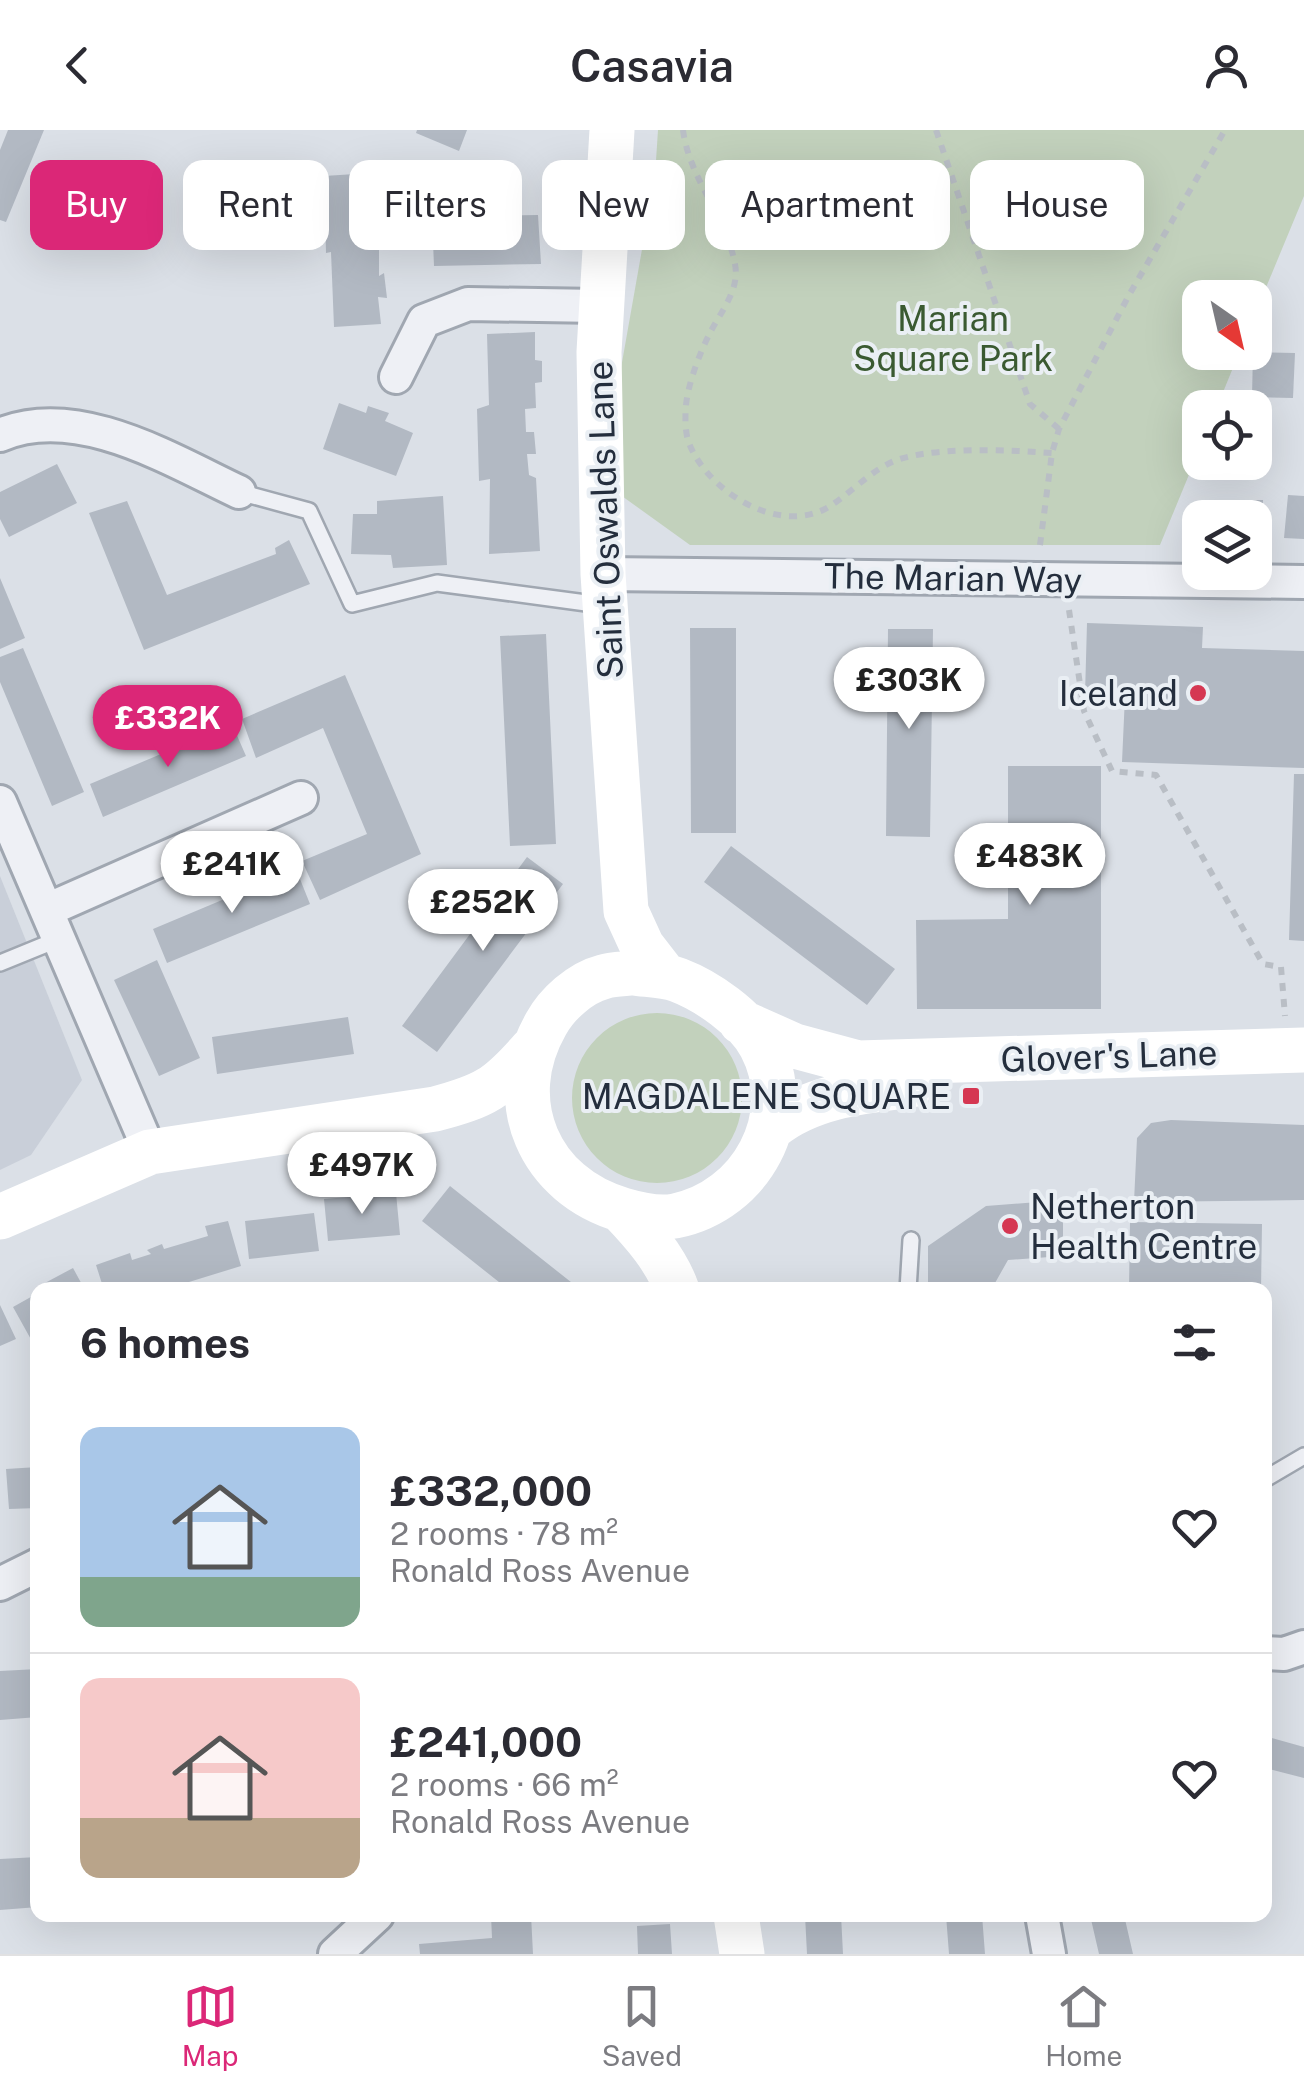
<!DOCTYPE html>
<meta charset="utf-8">
<style>
body{margin:0;font-family:"Public Sans",sans-serif;background:#f2f2f3;color:#2b2b33;height:100vh;display:flex;flex-direction:column;font-size:38px;white-space:nowrap}
*{box-sizing:border-box;margin:0}
p{font-size:32px;color:#7c7c81}
.icon{flex:none;width:55px;height:55px;fill:none;stroke:currentColor;stroke-width:2;stroke-linecap:round;stroke-linejoin:round}
.map{position:relative;flex:1;overflow:hidden}
.side{position:absolute;left:30px;top:1152px;width:1242px;height:640px;display:flex;flex-direction:column;background:#fff;border-radius:20px;box-shadow:0 10px 40px #0002}
.side>*{flex:none}
.guide{position:absolute;left:30px;top:30px;width:1245px;height:90px;display:flex;gap:20px}
.needle{width:65px;rotate:146deg}
.tools{position:absolute;left:1182px;top:150px;display:grid;gap:20px}
.tools a{display:grid;place-items:center;width:90px;height:90px;border-radius:20px;background:#fff;box-shadow:0 10px 40px #0002;font-size:50px}
.price{position:absolute;translate:-50% -85px;padding:0 22px;border-radius:35px;background:#fff;color:#222;font-size:32px;line-height:65px;filter:drop-shadow(0 2px 5px #0008)}
.price::after{content:'';position:absolute;left:50%;top:60px;width:30px;height:22px;margin-left:-15px;background:inherit;clip-path:polygon(0 0,100% 0,50% 100%)}
.price.active{background:#db2777;color:#fff}
ul{padding:0;list-style:none}
li{display:flex;align-items:center;gap:30px;height:250px;padding:0 50px}
li+li{border-top:2px solid #e1e1e2}
li span{display:grid;place-items:center;flex:none;width:280px;height:200px;border-radius:20px;color:#555}
li>.icon{margin-inline-start:auto}
span .icon{width:120px;height:120px;fill:#fffc;stroke-width:1}
li b{font-size:42px}
h2{display:flex;justify-content:space-between;align-items:center;height:120px;padding:0 50px;font-size:42px}
.pill{padding:0 35px;border-radius:20px;background:#fff;box-shadow:0 10px 40px #0002;font-size:35px;line-height:90px}
.pill.active{background:#db2777;color:#fff}
header{display:flex;justify-content:space-between;align-items:center;height:130px;padding:0 50px;background:#fff;font-size:45px;font-weight:600}
.tab-bar{display:flex;justify-content:space-around;align-items:center;height:140px;border-top:2px solid #e1e1e2;background:#fff;font-size:28px;color:#7c7c81}
.tab-bar a{display:grid;justify-items:center;gap:5px}
.tab-bar .active{color:#db2777}
.map>svg:first-child{display:block}
</style>
<header><svg class="icon" aria-label="back" viewBox="0 0 24 24"><path d="M15 5l-7 7 7 7"/></svg>Casavia<svg class="icon" aria-label="person" viewBox="0 0 24 24"><circle cx="12" cy="8" r="4"/><path d="M4 21q1-7 8-7t8 7"/></svg></header>
<div class="map">
<svg width="1304" height="1824" viewBox="0 0 1304 1824">
<rect width="100%" height="100%" fill="#dbe0e7"/>
<path fill="#c9cfd9" d="M0,746L82,950L31,1025L0,1040Z"/>
<path fill="#c2d1bc" d="M658,0H1304V66L1255,184V168H1200V222L1239,223L1217,277L1200,278V318L1160,415H690L601,351L655,46Z
M572 968a85 85 0 1 1 170 0a85 85 0 1 1-170 0Z"/>
<path fill="#b2b9c3" d="M8,0H44L6,92L0,90V20Z
M417,0H467L459,21L416,3Z
M371,43L373,119L379,118V146L384,143L387,168L378,167L381,194L334,197L331,122L326,123L324,46Z
M538,85L541,134L434,136L432,87Z
M535,202V230L542,231V252L535,253L536,278L525,279L526,302H534L536,324H527L529,345L536,348L540,421L489,424L490,349L479,351L477,279L489,275L487,204Z
M1253,222L1295,223L1293,268L1252,267Z
M339,273L366,283L368,276L389,283L385,291L413,303L396,346L323,319Z
M57,334L77,373L9,407L0,389V362Z
M1288,365L1304,366V409L1284,408Z
M443,366L447,435L393,438L391,425L351,424L353,384H377V371Z
M1215,370H1263L1262,412H1255V388H1215Z
M127,371L167,465L276,424L275,418L289,410L310,454L144,520L89,383Z
M0,448L25,508L0,519Z
M1087,493L1203,497L1202,518L1304,521V638L1122,632L1125,566L1085,565Z
M690,498H736V703H691Z
M888,499H933L930,707L886,706Z
M546,504L556,714L510,716L500,506Z
M23,518L84,662L52,676L0,552V527Z
M345,545L421,724L320,770L302,731L367,704L323,598L256,628L242,589Z
M232,594L246,626L103,687L90,654Z
M1008,636H1101V879H917L916,790L1008,789Z
M1294,644H1304V811L1289,810Z
M731,716L895,839L867,875L704,752Z
M527,727L563,754L437,922L402,896Z
M296,739L310,774L167,833L153,799Z
M157,830L200,928L159,946L114,850Z
M348,887L354,924L217,944L212,907Z
M1171,990L1304,995V1070L1134,1072L1137,1008L1151,993Z
M450,1056L533,1122L581,1160H509L422,1091Z
M396,1063L400,1105L328,1111L324,1069Z
M1063,1070V1126L1008,1130L995,1153L994,1160H928V1116L986,1076Z
M314,1083L319,1121L249,1129L245,1091Z
M228,1091L241,1136L163,1160H104L96,1135L130,1123L132,1130L151,1124L147,1120L162,1114L164,1119L208,1106L205,1096Z
M1130,1092L1262,1094L1261,1160H1129Z
M73,1138L85,1160H46L43,1154Z
M38,1163V1211L33,1213L13,1177Z
M0,1175L16,1209L0,1216Z
M38,1337V1378L9,1379L6,1339Z
M38,1539V1587L0,1590V1541Z
M1265,1606L1304,1617V1648L1265,1638Z
M38,1727V1777L0,1780V1729Z
M491,1785H531L533,1824H420L419,1814L492,1808Z
M805,1785H841L843,1824H807Z
M946,1785H982L985,1824H949Z
M1090,1785H1124L1133,1824H1099Z
M670,1794L672,1824H638L637,1796Z"/>
<g fill="none" stroke-linecap="round" stroke-linejoin="round">
<g stroke="#a0a7b1" stroke-width="20">
<path id="lane" d="M239,362L309,381L352,474L437,453L601,475
M0,833L59,809
M908,1160L911,1110
M1265,1349L1304,1326"/>
</g>
<g stroke="#a0a7b1" stroke-width="38">
<path id="street" d="M396,247L424,191L468,174L600,176
M0,305C77,272 171,330 239,362
M603,444L1304,452
M0,672L150,1022
M47,780L301,668
M0,1454L38,1435
M1265,1523L1284,1524L1304,1517
M1042,1785L1049,1824
M335,1824L377,1785"/>
</g>
<path stroke="#b9bec5" stroke-width="6" stroke-dasharray="8 8" stroke-linecap="butt" d="M683,0C689,48 726,86 735,134C740,160 721,181 710,203C700,222 688,254 686,275C685,285 685,304 689,313C707,360 775,404 825,379C844,369 865,346 886,335C920,315 1012,320 1052,323
M936,0L1030,274L1059,299
M1040,415L1052,323L1059,299L1129,165L1225,0
M1069,480L1084,581L1112,641L1156,645L1263,834L1281,837L1285,886"/>
<use href="#lane" stroke="#eef0f5" stroke-width="15"/>
<use href="#street" stroke="#eef0f5" stroke-width="32"/>
<path stroke="#fff" stroke-width="45" d="M612,0L599,222L603,444L626,781L642,816L666,847
M633,843C647,845 665,845 678,850C707,861 746,888 761,916C798,986 751,1071 675,1086C658,1089 640,1085 623,1080C539,1056 502,971 546,894C557,874 580,853 603,847C612,844 624,844 633,843Z
M741,892L795,916L858,933L1304,920
M771,998C810,966 863,961 912,955
M620,1079C643,1103 666,1129 677,1160
M0,1087L150,1022L435,979C485,966 498,958 532,919
M736,1785L742,1824"/>
</g>
<g fill="#d53752" stroke="#eaeff4" stroke-width="4">
<circle cx="1198" cy="563" r="10"/>
<rect x="961" y="956" width="20" height="20" rx="5"/>
<circle cx="1010" cy="1096" r="10"/>
</g>
<g text-anchor="middle" dominant-baseline="central" stroke-width="8" stroke-linejoin="round" paint-order="stroke">
<g font-size="35" fill="#3a5a31" stroke="#eaeff4">
<text x="953" y="188">Marian<tspan x="953" dy="40">Square Park</tspan></text>
</g>
<g font-size="35" fill="#242e3d" stroke="#eaeff4">
<text transform="translate(605 390) rotate(-92)">Saint Oswalds Lane</text>
<text transform="translate(953 448) rotate(1)">The Marian Way</text>
<text transform="translate(1109 926) rotate(-2)">Glover's Lane</text>
</g>
<g font-size="35" fill="#242e3d" stroke="#eaeff4" text-anchor="end">
<text x="1178" y="563">Iceland</text>
<text x="951" y="966">MAGDALENE SQUARE</text>
<text x="1030" y="1076" text-anchor="start">Netherton<tspan x="1030" dy="40">Health Centre</tspan></text>
</g>
</g>
</svg>
<div class="tools">
<a><svg class="needle" viewBox="-14 -14 28 28"><path d="M0-13l5 13h-10z" fill="#e53935"/><path d="M0 13l5-13h-10z" fill="#7c7c81"/></svg></a>
<a><svg class="icon" aria-label="locate" viewBox="0 0 24 24"><circle cx="12" cy="12" r="6"/><path d="M12 2v4M12 18v4M2 12h4M18 12h4"/></svg></a>
<a><svg class="icon" aria-label="layers" viewBox="0 0 24 24"><path d="M12 4l9 5-9 5-9-5zM3 14l9 5 9-5"/></svg></a>
</div>
<b class="price" style="left:909px;top:602px">£303K</b>
<b class="price active" style="left:168px;top:640px">£332K</b>
<b class="price" style="left:1030px;top:778px">£483K</b>
<b class="price" style="left:232px;top:786px">£241K</b>
<b class="price" style="left:483px;top:824px">£252K</b>
<b class="price" style="left:362px;top:1087px">£497K</b>
<div class="guide">
<a class="pill active">Buy</a>
<a class="pill">Rent</a>
<a class="pill">Filters</a>
<a class="pill">New</a>
<a class="pill">Apartment</a>
<a class="pill">House</a>
</div>
<section class="side">
<h2>6 homes<svg class="icon" aria-label="filters" viewBox="0 0 24 24"><path d="M4 7h16M4 17h16"/><circle cx="9" cy="7" r="2"/><circle cx="15" cy="17" r="2"/></svg></h2>
<ul>
<li><span style="background:linear-gradient(#a9c7e8 75%,#7fa58c 0)"><svg class="icon" aria-label="home" viewBox="0 0 24 24"><path d="M3 11l9-7 9 7M6 9v11h12V9"/></svg></span><div><b>£332,000</b><p>2 rooms · 78 m²</p><p>Ronald Ross Avenue</p></div><svg class="icon" aria-label="heart" viewBox="0 0 24 24"><path d="M12 20l-8-8c-3-5 5-10 8-4 3-6 11-1 8 4z"/></svg></li>
<li><span style="background:linear-gradient(#f6c9c9 70%,#b9a48a 0)"><svg class="icon" aria-label="home" viewBox="0 0 24 24"><path d="M3 11l9-7 9 7M6 9v11h12V9"/></svg></span><div><b>£241,000</b><p>2 rooms · 66 m²</p><p>Ronald Ross Avenue</p></div><svg class="icon" aria-label="heart" viewBox="0 0 24 24"><path d="M12 20l-8-8c-3-5 5-10 8-4 3-6 11-1 8 4z"/></svg></li>
</ul>
</section>
</div>
<nav class="tab-bar">
<a class="active"><svg class="icon" aria-label="map" viewBox="0 0 24 24"><path d="M3 6l6-2 6 2 6-2v14l-6 2-6-2-6 2zM9 4v14M15 6v14"/></svg>Map</a>
<a><svg class="icon" aria-label="saved" viewBox="0 0 24 24"><path d="M7 4h10v16l-5-4-5 4z"/></svg>Saved</a>
<a><svg class="icon" aria-label="home" viewBox="0 0 24 24"><path d="M3 11l9-7 9 7M6 9v11h12V9"/></svg>Home</a>
</nav>
